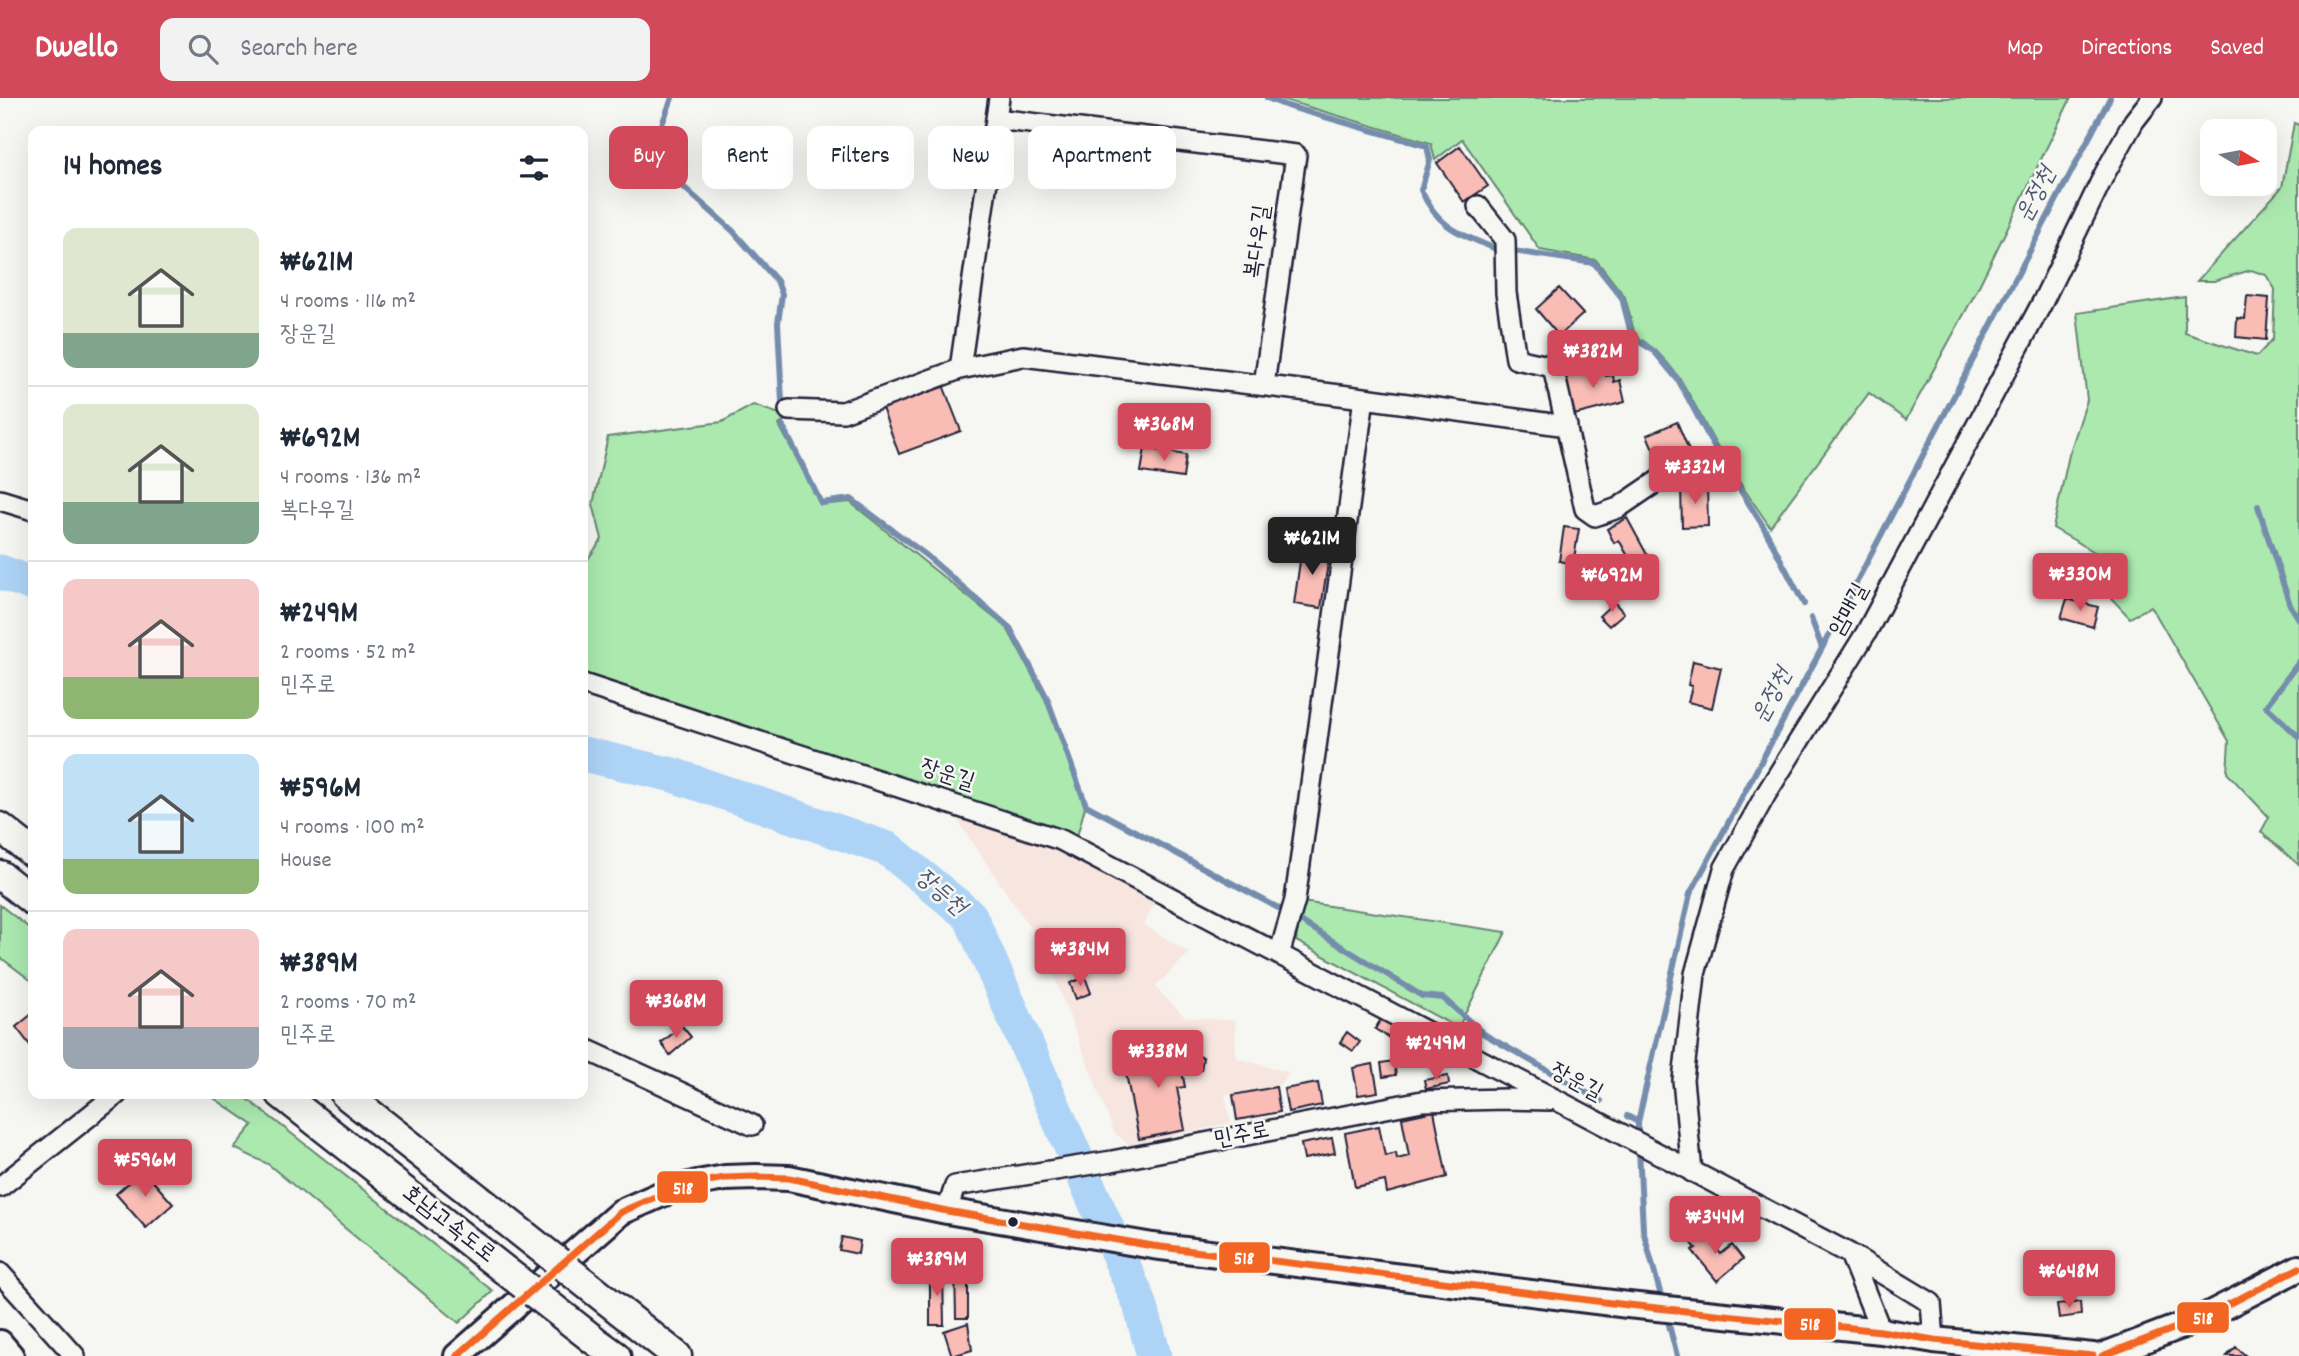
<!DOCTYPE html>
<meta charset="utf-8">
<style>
body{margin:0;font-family:Dekko,"Poor Story",sans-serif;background:#f2f2f3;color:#1f2937;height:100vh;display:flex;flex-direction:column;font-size:26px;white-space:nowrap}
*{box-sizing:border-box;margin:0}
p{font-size:23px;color:#747a83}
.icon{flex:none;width:38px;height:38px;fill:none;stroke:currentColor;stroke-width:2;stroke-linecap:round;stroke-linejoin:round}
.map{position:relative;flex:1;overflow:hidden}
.details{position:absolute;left:28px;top:28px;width:560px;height:973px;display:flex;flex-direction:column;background:#fff;border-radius:14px;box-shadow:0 7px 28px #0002}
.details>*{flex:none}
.top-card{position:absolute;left:609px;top:28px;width:665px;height:63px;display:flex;gap:14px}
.needle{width:46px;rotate:100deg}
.tools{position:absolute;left:2200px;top:21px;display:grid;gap:14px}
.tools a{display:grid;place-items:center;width:77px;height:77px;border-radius:14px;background:#fff;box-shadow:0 7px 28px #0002;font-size:35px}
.price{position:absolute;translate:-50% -60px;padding:0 16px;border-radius:7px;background:#d1495b;color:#fff;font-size:23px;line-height:46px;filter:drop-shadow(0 2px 4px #0008)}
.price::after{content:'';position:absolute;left:50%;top:42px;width:21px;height:16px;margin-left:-10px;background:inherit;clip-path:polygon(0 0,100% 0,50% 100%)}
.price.current{background:#222;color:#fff}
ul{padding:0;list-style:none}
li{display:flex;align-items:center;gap:21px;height:175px;padding:0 35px}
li+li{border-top:2px solid #e0e1e3}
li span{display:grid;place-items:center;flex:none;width:196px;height:140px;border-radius:14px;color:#555}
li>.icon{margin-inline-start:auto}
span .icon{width:84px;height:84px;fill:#fffc;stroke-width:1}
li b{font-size:30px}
h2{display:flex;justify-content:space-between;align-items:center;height:84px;padding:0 35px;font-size:30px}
.chip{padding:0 24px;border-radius:14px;background:#fff;box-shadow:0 7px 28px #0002;font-size:24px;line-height:63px}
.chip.current{background:#d1495b;color:#fff}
header{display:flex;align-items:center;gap:42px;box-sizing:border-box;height:98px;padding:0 35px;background:#d1495b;color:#fff}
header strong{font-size:33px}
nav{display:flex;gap:38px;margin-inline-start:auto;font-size:24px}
.search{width:490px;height:63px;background:#f2f2f3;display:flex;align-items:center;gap:18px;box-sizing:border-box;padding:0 24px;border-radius:14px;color:#747a83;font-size:26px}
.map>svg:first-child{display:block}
</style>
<header>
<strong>Dwello</strong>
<div class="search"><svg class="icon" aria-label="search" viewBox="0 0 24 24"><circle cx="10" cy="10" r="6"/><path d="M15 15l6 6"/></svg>Search here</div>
<nav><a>Map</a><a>Directions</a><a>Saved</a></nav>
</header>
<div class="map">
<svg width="2299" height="1258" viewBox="0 0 2299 1258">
<rect width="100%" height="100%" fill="#f6f6f2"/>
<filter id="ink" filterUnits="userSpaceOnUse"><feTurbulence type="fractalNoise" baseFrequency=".0143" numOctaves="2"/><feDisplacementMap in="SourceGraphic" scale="14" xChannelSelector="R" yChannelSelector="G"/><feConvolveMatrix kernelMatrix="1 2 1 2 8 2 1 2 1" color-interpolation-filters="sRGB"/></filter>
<g filter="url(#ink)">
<path fill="#f7e5e0" d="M965,719L1059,753L1155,803L1144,827L1189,855L1155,889L1185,919L1235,923L1236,960L1290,975L1279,987L1225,997L1231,1025L1129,1047L1114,1034L1042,847L958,723Z"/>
<path fill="#ace9af" stroke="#678675" stroke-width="2" d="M1278,0H2071L1975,196L1906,322L1869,295L1770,429C1754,405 1737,382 1722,357C1693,310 1685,269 1635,237L1625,199L1596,162L1540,152L1462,41L1435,62L1431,45Z
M2294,25L2299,27V767L2261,734L2269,719L2227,675L2229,643L2151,508L2130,520L2112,501L2117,467L2053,430L2069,357L2087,302L2077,215L2185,199V235L2257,258L2273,241L2275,191L2266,177L2251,172L2214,183H2197L2282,89Z
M753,307L789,319L779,327L821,407L850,404L1007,530L1045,601L1085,709L1076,742L583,578V468L602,441L593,406L608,339L722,324Z
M1302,804L1506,834L1458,930L1296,843Z
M0,807L33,833V884L0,859Z
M208,996H241L493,1193L459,1225L268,1066L234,1050L253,1027Z"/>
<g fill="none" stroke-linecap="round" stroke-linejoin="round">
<path stroke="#758dac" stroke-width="6" d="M672,0L661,29V52L679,85L733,133L777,183L782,196L778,225L782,304
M1267,0L1287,8L1427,48L1430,62L1421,92C1438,130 1460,136 1496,151
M1513,153L1594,165L1622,200L1632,239L1654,253L1679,283L1719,358L1763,428L1804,506
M783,328L821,405L851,401L927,458L1010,530L1047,600L1086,707L1282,812
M2258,408L2290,507L2299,521
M1811,520L1822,550
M2299,564L2266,608L2299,639
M1302,824L1422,898L1443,900L1484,936L1601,1003
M1627,1018L1638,1024
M1638,1040V1024L1690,796L1822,550L2110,0
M1639,1050L1643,1132L1663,1205
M1666,1215L1677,1258"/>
<path stroke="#add4f7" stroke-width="35" d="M0,474L33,486
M583,656L673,677L888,751L970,818L1140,1206L1154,1258"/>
</g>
<path fill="#f9bdb6" stroke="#22223b" stroke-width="2" d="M1460,48L1488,88L1464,104L1437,65Z
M1559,190L1583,216L1559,238L1536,211Z
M2247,198L2269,200L2266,242L2236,239L2237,220L2245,221Z
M1603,267L1606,278L1613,277L1614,284L1620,282L1625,304L1574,317L1564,277Z
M943,287L961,333L899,356L882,310Z
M1677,324L1691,357L1661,370L1647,337Z
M1145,350L1186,357L1183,380L1141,374Z
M1707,387L1708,428L1682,429L1681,389Z
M1627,420L1651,464L1636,473L1619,442L1614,445L1607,431Z
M1564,429L1579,431L1573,466L1559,463Z
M1302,449L1330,452L1321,510L1294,506Z
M1587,466L1601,486L1585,498L1570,478Z
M2067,501L2098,509L2093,529L2061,520Z
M1614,504L1624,515L1609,528L1599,518Z
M1693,563L1721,570L1712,610L1688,604L1692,588L1688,587Z
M1085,879L1091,895L1076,901L1070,885Z
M33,915V951L16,929Z
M1383,918L1396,926L1388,939L1375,931Z
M682,928L691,939L670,957L661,945Z
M1403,931L1435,950L1425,965L1393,946Z
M1347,934L1360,944L1353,953L1340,944Z
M1164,952L1203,959L1201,972L1181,968L1185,989L1177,990L1185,1032L1139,1041L1123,961Z
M1394,963L1396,977L1383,979L1381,965Z
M1373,966L1378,994L1358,997L1353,970Z
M1448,978L1449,986L1426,991L1424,982Z
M1318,985L1322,1007L1288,1014L1284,991Z
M1276,989L1280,1014L1237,1022L1233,997Z
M1434,1013L1447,1079L1387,1095L1385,1083L1355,1089L1345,1035L1379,1028L1385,1058L1396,1055L1397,1061L1409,1058L1402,1020Z
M1332,1040L1335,1055L1304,1061L1301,1046Z
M143,1072L173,1106L146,1130L116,1096Z
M1702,1132L1721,1156L1732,1147L1743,1161L1717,1183L1692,1152L1696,1150L1689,1142Z
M842,1139L860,1143L858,1156L839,1152Z
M935,1149L957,1152L955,1165L933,1162Z
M955,1170H968V1220H956Z
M930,1172H943L944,1227H930Z
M2080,1204L2081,1217L2059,1220L2057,1207Z
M968,1225L972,1252L952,1258L944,1233Z
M2236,1249L2246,1258H2227Z"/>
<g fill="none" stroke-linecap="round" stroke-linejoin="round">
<g stroke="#22223b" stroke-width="24">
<path id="minor" d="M996,21L1296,57L1264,287
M1478,108L1505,142L1506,195L1516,261L1553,269L1585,411L1595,418L1618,410L1671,374
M960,271L999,0
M789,312L843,314L960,271L1023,258L1364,300L1567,328
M0,402L33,412
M583,586L1061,742L1850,1156L1931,1205L1934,1242
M1279,857L1295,802L1364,300
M583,950L752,1027
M1692,1074L1683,982L1695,876L1724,771L1766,696L1866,535L2042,205L2105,75L2134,23L2152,0
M0,1089L117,996
M947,1113L955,1088L1112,1063L1422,1003L1506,1001L1550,1002
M1850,1156L1881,1233
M0,1175L75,1258"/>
</g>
<g stroke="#22223b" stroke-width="30">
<path id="major" d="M0,1245L11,1258
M457,1258L621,1114L671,1092L697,1085L725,1080L756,1079L789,1080L947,1113L1153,1148L1628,1207L1881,1233L1934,1242L2093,1258
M2102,1258L2202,1220L2299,1170"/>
</g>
<g stroke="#22223b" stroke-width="33">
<path id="highway" d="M0,729L33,755
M0,777L33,803
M281,996L479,1152
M345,996L504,1121
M619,1212L677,1258
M594,1242L616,1258"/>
</g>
<use href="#minor" stroke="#f6f6f2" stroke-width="19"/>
<use href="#major" stroke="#f6f6f2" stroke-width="24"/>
<use href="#highway" stroke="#f6f6f2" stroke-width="28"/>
<g stroke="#22223b" stroke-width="33" stroke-linecap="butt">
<path id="highway-bridge" d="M504,1121L619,1212
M479,1152L594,1242"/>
</g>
<use href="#highway-bridge" stroke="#f6f6f2" stroke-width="28"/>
<g stroke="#f6f6f2" stroke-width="12">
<path id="bus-1" d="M457,1258L621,1114L671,1092L697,1085L725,1080L756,1079L789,1080L947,1113L1153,1148L1628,1207L1881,1233L1934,1242L2093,1258
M2102,1258L2202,1220L2299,1170"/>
</g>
<use href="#bus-1" stroke="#f26522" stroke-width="7"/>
</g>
</g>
<circle fill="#22223b" stroke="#f6f6f2" stroke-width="2.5" cx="1013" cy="1124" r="6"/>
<g text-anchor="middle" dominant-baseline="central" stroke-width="5" stroke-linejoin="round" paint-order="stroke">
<g font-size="23" fill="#22223b" stroke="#f6f6f2">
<text transform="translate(1259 144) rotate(-82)">복다우길</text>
<text transform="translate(1850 512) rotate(-61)">암매길</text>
<text transform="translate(947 678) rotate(18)">장운길</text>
<text transform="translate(1576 985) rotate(28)">장운길</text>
<text transform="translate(1242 1038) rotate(-11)">민주로</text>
<text transform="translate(448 1127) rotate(38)">호남고속도로</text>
</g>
<g font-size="24" font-style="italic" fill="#4c5773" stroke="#f6f6f2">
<text transform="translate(2037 97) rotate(-62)">운정천</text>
<text transform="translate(1773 598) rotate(-62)">운정천</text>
<text transform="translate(940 795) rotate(41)">장등천</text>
</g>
</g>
<g stroke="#f6f6f2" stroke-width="2.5">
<rect x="656" y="1072" width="53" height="34" rx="7" fill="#f26522"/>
<rect x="1218" y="1143" width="53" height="33" rx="7" fill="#f26522"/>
<rect x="2176" y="1203" width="54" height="33" rx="7" fill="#f26522"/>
<rect x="1783" y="1209" width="54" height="34" rx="7" fill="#f26522"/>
</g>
<g font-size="19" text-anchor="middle" font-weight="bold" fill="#fff">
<text x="683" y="1096">518</text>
<text x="1244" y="1166">518</text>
<text x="2203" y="1226">518</text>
<text x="1810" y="1232">518</text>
</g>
</svg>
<div class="tools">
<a><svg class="needle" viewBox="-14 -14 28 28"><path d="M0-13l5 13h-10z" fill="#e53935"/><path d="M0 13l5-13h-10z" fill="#747a83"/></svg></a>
</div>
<b class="price" style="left:1593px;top:292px">₩382M</b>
<b class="price" style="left:1164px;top:365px">₩368M</b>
<b class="price" style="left:1695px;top:408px">₩332M</b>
<b class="price current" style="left:1312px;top:479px">₩621M</b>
<b class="price" style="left:2080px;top:515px">₩330M</b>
<b class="price" style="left:1612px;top:516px">₩692M</b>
<b class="price" style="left:1080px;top:890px">₩384M</b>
<b class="price" style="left:676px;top:942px">₩368M</b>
<b class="price" style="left:1436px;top:984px">₩249M</b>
<b class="price" style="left:1158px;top:992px">₩338M</b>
<b class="price" style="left:145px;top:1101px">₩596M</b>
<b class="price" style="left:1715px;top:1158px">₩344M</b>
<b class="price" style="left:937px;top:1200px">₩389M</b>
<b class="price" style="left:2069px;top:1212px">₩648M</b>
<div class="top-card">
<a class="chip current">Buy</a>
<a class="chip">Rent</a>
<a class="chip">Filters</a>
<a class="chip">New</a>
<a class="chip">Apartment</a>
</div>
<section class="details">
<h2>14 homes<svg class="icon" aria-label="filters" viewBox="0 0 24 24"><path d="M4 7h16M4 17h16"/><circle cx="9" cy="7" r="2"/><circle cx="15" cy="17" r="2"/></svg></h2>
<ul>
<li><span style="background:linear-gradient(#dfe7d0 75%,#7fa58c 0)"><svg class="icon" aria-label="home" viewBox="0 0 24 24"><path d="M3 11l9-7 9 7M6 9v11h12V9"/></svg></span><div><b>₩621M</b><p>4 rooms · 116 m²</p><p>장운길</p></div></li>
<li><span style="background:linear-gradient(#dfe7d0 70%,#7fa58c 0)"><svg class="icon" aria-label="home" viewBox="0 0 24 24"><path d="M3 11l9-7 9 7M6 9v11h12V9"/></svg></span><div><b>₩692M</b><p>4 rooms · 136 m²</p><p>복다우길</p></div></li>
<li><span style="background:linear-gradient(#f6c9c9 70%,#8fb573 0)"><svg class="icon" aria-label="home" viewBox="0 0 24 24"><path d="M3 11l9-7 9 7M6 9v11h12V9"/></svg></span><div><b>₩249M</b><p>2 rooms · 52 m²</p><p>민주로</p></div></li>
<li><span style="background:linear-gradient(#bfe0f5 75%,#8fb573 0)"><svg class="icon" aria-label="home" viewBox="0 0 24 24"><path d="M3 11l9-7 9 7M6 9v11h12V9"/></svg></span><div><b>₩596M</b><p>4 rooms · 100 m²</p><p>House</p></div></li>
<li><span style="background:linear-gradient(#f6c9c9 70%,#9aa5b1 0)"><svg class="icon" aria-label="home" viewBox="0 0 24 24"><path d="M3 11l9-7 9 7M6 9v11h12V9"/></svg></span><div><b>₩389M</b><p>2 rooms · 70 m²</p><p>민주로</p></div></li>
</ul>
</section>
</div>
